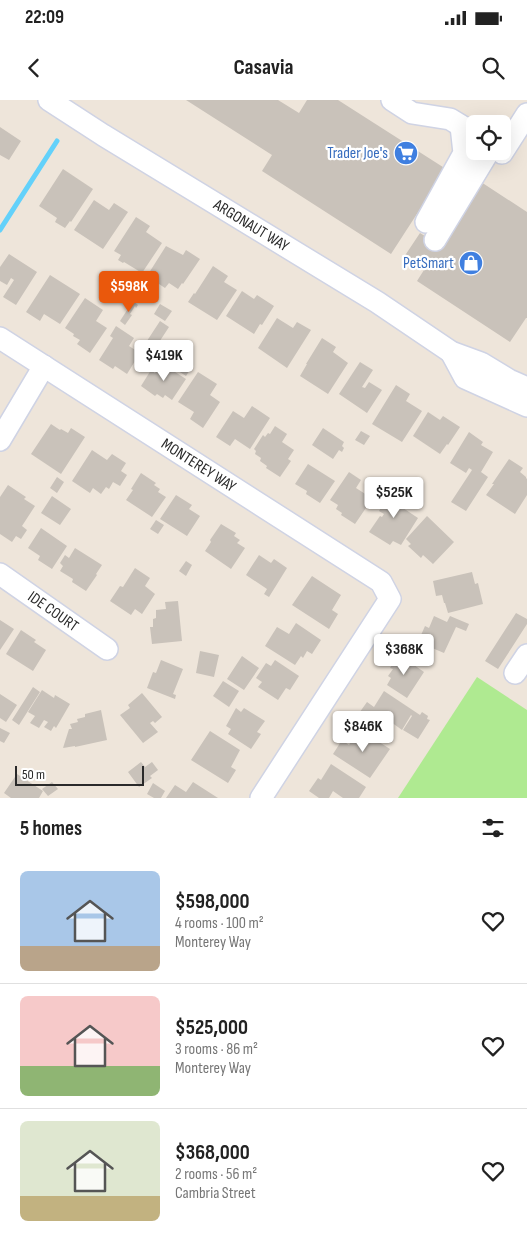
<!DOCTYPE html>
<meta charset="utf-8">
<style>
body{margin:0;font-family:"Sofia Sans Condensed",sans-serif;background:#f2f2f2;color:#222;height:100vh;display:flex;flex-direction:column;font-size:19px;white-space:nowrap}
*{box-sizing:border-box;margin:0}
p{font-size:16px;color:#767676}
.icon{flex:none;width:28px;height:28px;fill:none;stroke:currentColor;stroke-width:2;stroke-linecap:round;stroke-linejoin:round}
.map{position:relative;height:698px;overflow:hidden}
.side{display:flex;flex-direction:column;background:#fff;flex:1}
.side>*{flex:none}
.controls{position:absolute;left:466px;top:15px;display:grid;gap:10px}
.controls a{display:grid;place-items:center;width:45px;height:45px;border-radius:8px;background:#fff;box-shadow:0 5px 20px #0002;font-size:25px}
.scale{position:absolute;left:15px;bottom:12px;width:129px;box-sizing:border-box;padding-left:5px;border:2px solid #2a2a2a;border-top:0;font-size:14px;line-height:18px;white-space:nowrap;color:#2a2a2a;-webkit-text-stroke:4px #fff;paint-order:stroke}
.price{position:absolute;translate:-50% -42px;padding:0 11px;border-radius:5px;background:#fff;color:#222;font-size:16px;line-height:32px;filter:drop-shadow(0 1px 2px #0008)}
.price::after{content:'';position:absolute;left:50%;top:30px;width:15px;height:11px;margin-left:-8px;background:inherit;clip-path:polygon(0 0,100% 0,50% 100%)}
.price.active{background:#ea580c;color:#fff}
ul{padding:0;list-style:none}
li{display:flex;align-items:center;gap:15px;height:125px;padding:0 20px}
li+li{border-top:1px solid #e0e0e0}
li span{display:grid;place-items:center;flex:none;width:140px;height:100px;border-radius:8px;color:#555}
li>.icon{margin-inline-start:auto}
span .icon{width:60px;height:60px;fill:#fffc;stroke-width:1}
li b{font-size:21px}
h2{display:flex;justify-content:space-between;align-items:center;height:60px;padding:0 20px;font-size:21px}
.status{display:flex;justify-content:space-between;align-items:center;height:35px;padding:0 25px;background:#fff;direction:ltr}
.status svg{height:14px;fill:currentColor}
header{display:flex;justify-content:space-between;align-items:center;height:65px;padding:0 20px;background:#fff;font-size:22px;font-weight:700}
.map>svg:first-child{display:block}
</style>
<div class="status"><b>22:09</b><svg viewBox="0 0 49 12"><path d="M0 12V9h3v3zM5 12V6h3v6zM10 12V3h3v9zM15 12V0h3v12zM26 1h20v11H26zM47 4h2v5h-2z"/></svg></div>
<header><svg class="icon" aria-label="back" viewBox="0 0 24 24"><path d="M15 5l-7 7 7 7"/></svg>Casavia<svg class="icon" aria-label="search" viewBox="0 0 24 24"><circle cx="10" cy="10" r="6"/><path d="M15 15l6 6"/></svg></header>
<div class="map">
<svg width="527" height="698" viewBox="0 0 527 698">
<rect width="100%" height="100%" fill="#eee5da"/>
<path fill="#afea91" d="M477,577L527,610V698H398Z"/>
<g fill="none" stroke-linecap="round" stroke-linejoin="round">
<path stroke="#63d1fa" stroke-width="5" d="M0,130L57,41"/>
</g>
<path fill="#c9c2ba" d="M186,0H278L299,13L307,0H338L446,69L391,154L262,71L272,55Z
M0,27L21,41L9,60L0,55Z
M63,69L93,89L71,122L70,121L65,128L55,122L57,118L39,106Z
M481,82L527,112V218H526L510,242L417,181L424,170L404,157L420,133L439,145Z
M94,100L109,110L114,103L128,112L103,149L74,130Z
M136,117L150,126L146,132L162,143L142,173L124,162L123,163L118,160L121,155L114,151Z
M166,146L183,155L186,150L200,159L183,184L182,183L178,189L169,183L165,188L147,176Z
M9,154L37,172L16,205L3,197L14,180L11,178L7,185L0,181V167Z
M213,166L228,176L224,182L237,190L217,220L188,202L194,193L195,194Z
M50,175L80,194L60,224L44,214L40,221L26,212Z
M242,191L254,199L257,195L274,206L262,225L260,224L254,234L226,216Z
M85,198L103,210L96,221L107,228L90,253L77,244L80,240L73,236L74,234L65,228Z
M133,201L138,205L136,208L135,206L130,214L132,215L125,225L120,221Z
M160,204L172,211L165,221L154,214Z
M277,218L293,228L297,222L311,230L287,268L258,248Z
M160,221L169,227L152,253L143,247Z
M116,226L134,238L129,246L140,253L127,274L115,266L113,269L99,260L113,238L110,236Z
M322,238L336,247L333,252L348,263L328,294L300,276L307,264H306Z
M165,242L170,245L169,247L176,251L168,264L154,255L161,244L163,245Z
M177,259L191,268L186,276L172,267Z
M360,262L373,270L362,287L365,288L369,282L382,290L367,313L339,294Z
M161,263L186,279L172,300L165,295L163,298L157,294L155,296L141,286L151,270L155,273Z
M198,272L217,284L210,295L220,302L203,328L190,319L194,312L178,302Z
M396,285L410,294L406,301L422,311L402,342L372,324Z
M252,306L270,318L250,349L235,339L230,346L216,337L233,311L244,318Z
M428,312L440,320L443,316L460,327L448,345L447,344L440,354L413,336Z
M51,324L60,330L61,329L68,333L71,328L85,337L61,374L31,354Z
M275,326L287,334L282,342L294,350L288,359L291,361L280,377L266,368L267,366L260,361L261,358L255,354L256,351L254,349L263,335L265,337L268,333L270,334Z
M323,328L344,342L342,346L344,348L342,352L339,350L333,359L312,345Z
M361,331L370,336L364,345L355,340Z
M469,332L483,342L481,345L493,352L481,372L488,377L466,411L451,402L472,370L469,368L466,373L450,363Z
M92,350L107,360L112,354L126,363L121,371L127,375L120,386L113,382L109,389L106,387L101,394L93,388L90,393L72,381Z
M509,359L523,368L520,372L526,377V378L527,379V395L515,414L486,395L494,384H492Z
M308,364L335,381L320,403L306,394L307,391L295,384Z
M349,372L361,380L356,388L370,397L367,401L370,402L355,424L341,415L342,413L336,409L338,405L330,400Z
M141,373L156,383L154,385L160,389L158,392L166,397L152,417L126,400L133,390L131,389Z
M57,377L64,382L57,393L50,388Z
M395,384L406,390L400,399L403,401L400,406L418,418L401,445L393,441L390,445L369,432L380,416L382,417L384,414L379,411Z
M8,385L26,397L24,399L35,406L22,426L27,430L21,439L16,436L12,442L0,434V397Z
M176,395L192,405L189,409L200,416L187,436L160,419Z
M52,396L71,409L60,425L41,413Z
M427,416L454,442L433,464L423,455L421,458L408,446L411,444L406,439Z
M156,420L164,425L158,434L150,429Z
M221,424L236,433L234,436L240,440L237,443L245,448L231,469L205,451L211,442L210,440Z
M41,428L67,446L52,469L38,460L40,456L28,448Z
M75,448L102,465L96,474L97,475L86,491L72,482L73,479L60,471L63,466L60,463L65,455L69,458Z
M259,455L271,463L274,459L287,468L269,497L264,494L267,489L246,475Z
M186,461L192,465L186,476L179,471Z
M135,468L150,478L145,486L155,494L142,514L135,509L131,515L110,501L120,486L123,487Z
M472,472L475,484L478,483L483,504L448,513L445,503H444L442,495L436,496L433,481Z
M312,476L341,495L332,510L338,514L329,529L292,505Z
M178,501L182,541L152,544L150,527H153V519L156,518V510L166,509L165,502Z
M516,513L527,519V524L498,569L485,561Z
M434,516L447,522L450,516L469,524L466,531L456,527L444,553L418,542L425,526L429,528Z
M0,520L14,529L0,550Z
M296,523L321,540L312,554L307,551L303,558L301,556L295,565L265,546L277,527L289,534Z
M21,530L36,540L34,542L46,550L33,571L6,554Z
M200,551L219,555L214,577L196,573Z
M400,553L416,563L414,565L424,572L407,598L387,585L391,578L388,576L393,569L390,568Z
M242,556L259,568L244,590L227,579Z
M161,560L183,569L173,594L176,595L175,599L147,588L153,572L156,573Z
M275,560L299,576L290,590L286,588L278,600L258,587L262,582L256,578L266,563L271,566Z
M223,581L239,591L229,607L213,596Z
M33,587L40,592L19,625L12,620Z
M42,590L54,598L55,595L70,604L56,628L54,626L51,631L44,627L48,622L44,620L39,628L30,623L35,616L28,612Z
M384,591L420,615L422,612L428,616L427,619L430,620L418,639L403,630L412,616L411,615L402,630L391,622L384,633L357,616L367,602L374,607Z
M142,593L162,617L155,623L153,621L150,623L158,632L143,643L120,615L130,608L128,605Z
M0,594L17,605L6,622L0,618Z
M236,608L241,612L244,608L265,621L257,632L261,634L251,649L228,634L231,629L226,626Z
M101,610L107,640L75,647V646L63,648L69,629H72L70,624L78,622L77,619L85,617V614Z
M0,628L10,633L4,643L0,641Z
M359,629L390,649L370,678L333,654L342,640L349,645Z
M210,631L240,650L231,667L236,670L228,683L191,660Z
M141,662L145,667L152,662L158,670L150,676L152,678L139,687L128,672Z
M331,664L366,687L359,698H343L333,691L329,698H319L309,691L318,678L321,680Z
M17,674L43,691L39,698H11L4,693Z
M52,682L58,689L48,696L42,689Z
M193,682L218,698H166L175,685L186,692Z
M153,683L165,691L161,698H154L147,694Z"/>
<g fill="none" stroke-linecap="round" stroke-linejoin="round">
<g stroke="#cfd3e4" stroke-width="24">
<g id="minor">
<path id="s1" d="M49,0L103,35L377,202L451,252L481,263L509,280L527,288"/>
<path d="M392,0L412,13L450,19L473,33"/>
<path d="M500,51L502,53L527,14"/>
<path d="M426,122L464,53L461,26"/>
<path d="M435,140L489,51"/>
<path id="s2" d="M0,238L381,482L390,499L261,698"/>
<path d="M451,252L465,278L527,306"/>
<path d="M0,340L44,266"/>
<path id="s3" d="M0,474L107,549"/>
<path d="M515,573L527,555"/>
</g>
</g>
<use href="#minor" stroke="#fff" stroke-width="21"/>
</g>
<defs>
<g id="supermarket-disc" transform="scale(1.25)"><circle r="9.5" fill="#3f7fe0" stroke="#fff"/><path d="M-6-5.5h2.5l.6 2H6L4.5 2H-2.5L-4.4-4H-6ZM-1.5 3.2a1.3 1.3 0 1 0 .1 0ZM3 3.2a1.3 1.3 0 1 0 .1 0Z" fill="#fff"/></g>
<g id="shop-disc" transform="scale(1.25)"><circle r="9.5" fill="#3f7fe0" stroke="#fff"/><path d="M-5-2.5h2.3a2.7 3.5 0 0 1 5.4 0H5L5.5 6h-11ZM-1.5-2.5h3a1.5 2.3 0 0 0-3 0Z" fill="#fff"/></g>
</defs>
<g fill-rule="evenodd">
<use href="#supermarket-disc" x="406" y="53"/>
<use href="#shop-disc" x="471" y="163"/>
</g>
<g text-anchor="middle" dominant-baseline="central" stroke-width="4.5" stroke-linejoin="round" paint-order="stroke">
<g font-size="16" fill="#366cbe" stroke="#fff" text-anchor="end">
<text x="388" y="53">Trader Joe's</text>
<text x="454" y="163">PetSmart</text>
</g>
<g font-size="16" fill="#2a2a2a" stroke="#fff">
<text stroke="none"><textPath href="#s1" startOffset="238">ARGONAUT WAY</textPath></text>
<text stroke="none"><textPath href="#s2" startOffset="236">MONTEREY WAY</textPath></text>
<text stroke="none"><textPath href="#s3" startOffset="65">IDE COURT</textPath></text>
</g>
</g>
</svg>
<div class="controls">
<a><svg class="icon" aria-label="locate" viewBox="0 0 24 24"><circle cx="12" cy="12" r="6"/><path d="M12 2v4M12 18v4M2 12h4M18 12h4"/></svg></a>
</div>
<div class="scale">50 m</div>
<b class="price active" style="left:129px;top:213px">$598K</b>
<b class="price" style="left:164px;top:282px">$419K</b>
<b class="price" style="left:394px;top:419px">$525K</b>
<b class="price" style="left:404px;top:576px">$368K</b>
<b class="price" style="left:363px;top:653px">$846K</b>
</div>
<section class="side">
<h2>5 homes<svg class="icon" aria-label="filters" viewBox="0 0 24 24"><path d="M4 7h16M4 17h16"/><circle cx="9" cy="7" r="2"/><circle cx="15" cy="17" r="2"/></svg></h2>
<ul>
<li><span style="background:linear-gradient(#a9c7e8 75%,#b9a48a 0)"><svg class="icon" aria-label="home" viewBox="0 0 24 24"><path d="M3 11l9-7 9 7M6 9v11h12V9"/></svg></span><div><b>$598,000</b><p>4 rooms · 100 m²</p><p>Monterey Way</p></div><svg class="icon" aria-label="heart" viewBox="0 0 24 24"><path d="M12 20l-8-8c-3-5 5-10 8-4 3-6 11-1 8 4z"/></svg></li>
<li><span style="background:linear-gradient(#f6c9c9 70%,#8fb573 0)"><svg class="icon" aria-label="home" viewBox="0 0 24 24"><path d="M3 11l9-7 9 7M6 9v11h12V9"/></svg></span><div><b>$525,000</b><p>3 rooms · 86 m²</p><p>Monterey Way</p></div><svg class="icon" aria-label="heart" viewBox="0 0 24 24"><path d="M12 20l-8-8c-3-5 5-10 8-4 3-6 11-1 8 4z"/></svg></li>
<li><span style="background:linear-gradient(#dfe7d0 75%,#c2b280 0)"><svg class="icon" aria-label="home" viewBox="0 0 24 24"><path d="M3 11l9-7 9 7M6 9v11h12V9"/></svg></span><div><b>$368,000</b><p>2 rooms · 56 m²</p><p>Cambria Street</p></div><svg class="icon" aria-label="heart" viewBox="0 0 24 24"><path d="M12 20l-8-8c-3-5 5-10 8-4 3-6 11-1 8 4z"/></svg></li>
</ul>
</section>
